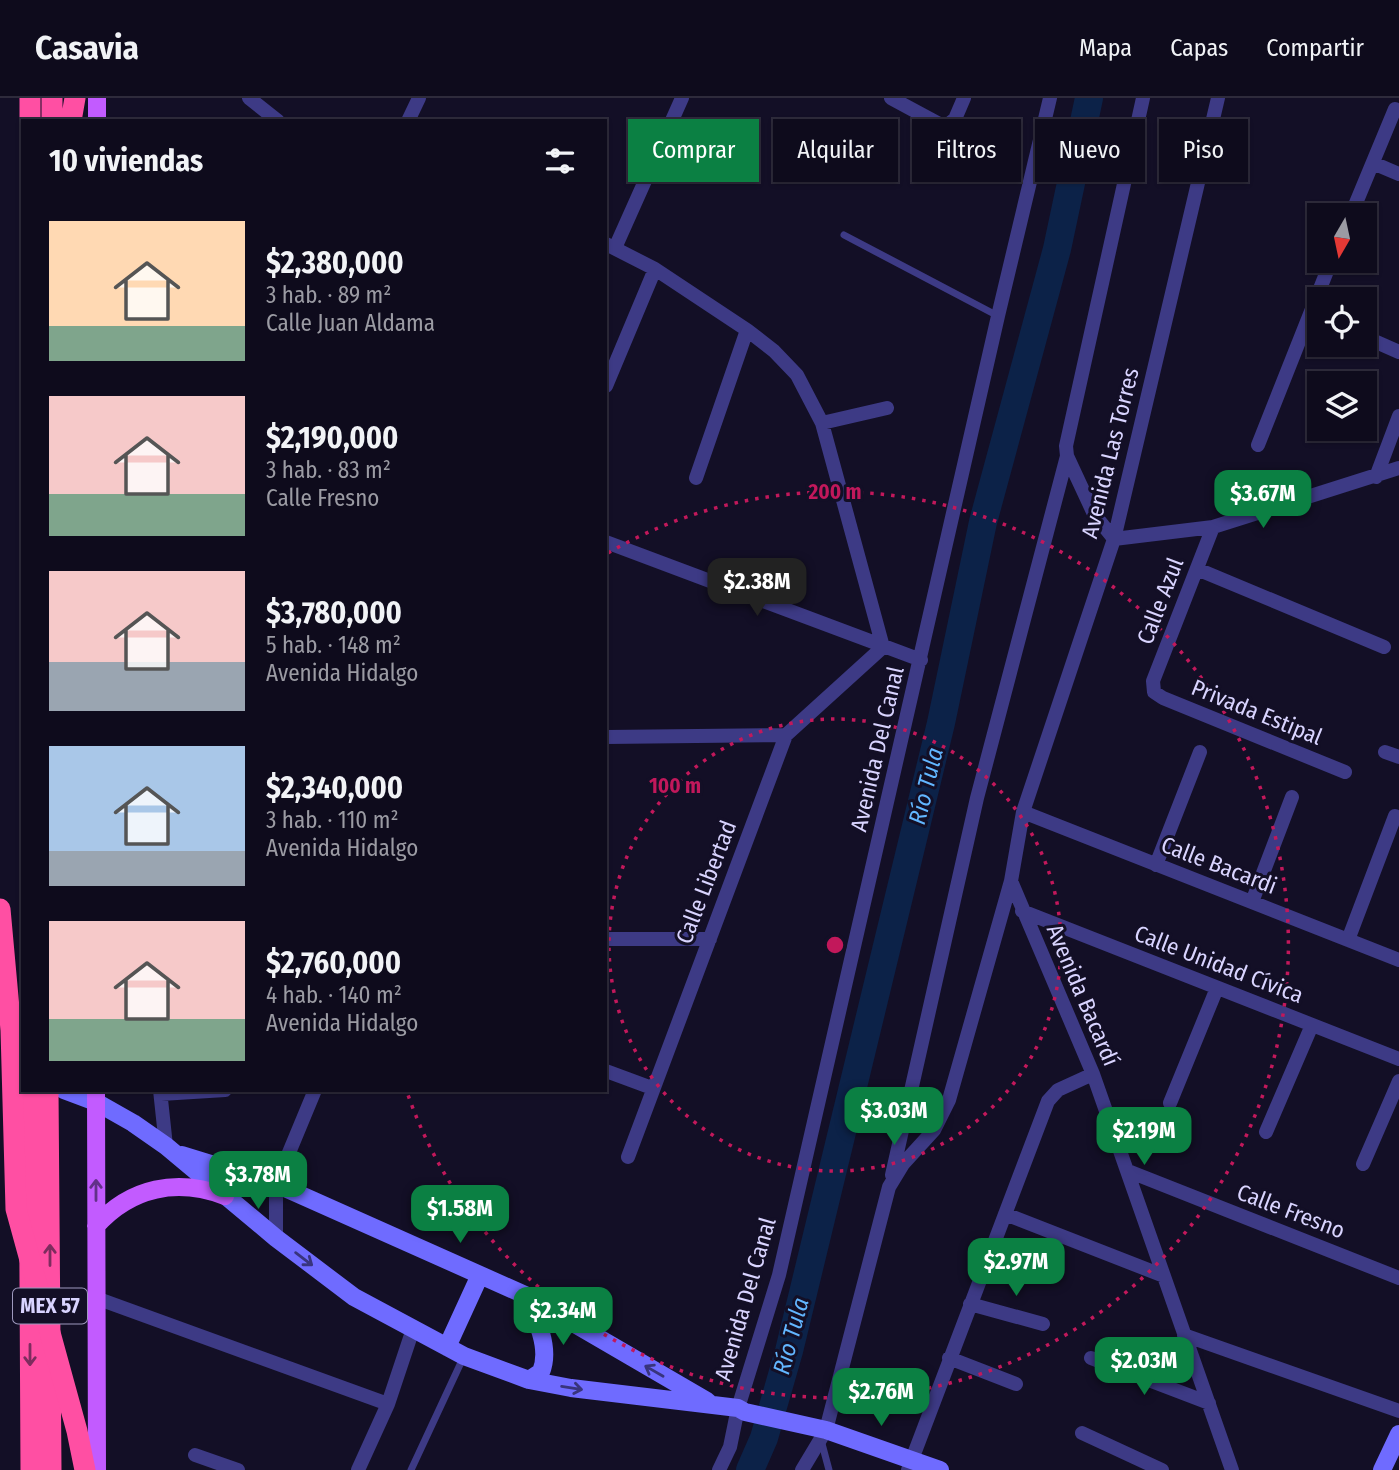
<!DOCTYPE html>
<html lang="es">
<meta charset="utf-8">
<style>
body{margin:0;font-family:"Fira Sans Condensed",sans-serif;background:#1c1929;color:#f1f3f6;height:100vh;display:flex;flex-direction:column;font-size:26px;white-space:nowrap}
*{box-sizing:border-box;margin:0}
p{font-size:23px;color:#9b9ba3}
.icon{flex:none;width:38px;height:38px;fill:none;stroke:currentColor;stroke-width:2;stroke-linecap:round;stroke-linejoin:round}
.map{position:relative;flex:1;overflow:hidden}
.details{position:absolute;left:21px;top:21px;width:586px;height:973px;display:flex;flex-direction:column;background:#0e0b1c;border-radius:0px;box-shadow:0 2px 5px #0004,0 0 0 2px #2e2b3b}
.details>*{flex:none}
.banner{position:absolute;left:628px;top:21px;width:665px;height:63px;display:flex;gap:14px}
.needle{width:46px;rotate:189deg}
.fabs{position:absolute;left:1307px;top:105px;display:grid;gap:14px}
.fabs a{display:grid;place-items:center;width:70px;height:70px;border-radius:0px;background:#0e0b1c;box-shadow:0 2px 5px #0004,0 0 0 2px #2e2b3b;font-size:35px}
.price{position:absolute;translate:-50% -60px;padding:0 16px;border-radius:14px;background:#0b8043;color:#fff;font-size:23px;line-height:46px;filter:drop-shadow(0 2px 4px #0008)}
.price::after{content:'';position:absolute;left:50%;top:42px;width:21px;height:16px;margin-left:-10px;background:inherit;clip-path:polygon(0 0,100% 0,50% 100%)}
.price.current{background:#222;color:#fff}
ul{padding:0;list-style:none}
li{display:flex;align-items:center;gap:21px;height:175px;padding:0 28px}
li span{display:grid;place-items:center;flex:none;width:196px;height:140px;border-radius:0px;color:#555}
li>.icon{margin-inline-start:auto}
span .icon{width:84px;height:84px;fill:#fffc;stroke-width:1}
li b{font-size:30px}
h2{display:flex;justify-content:space-between;align-items:center;height:84px;padding:0 28px;font-size:30px}
.chip{padding:0 24px;border-radius:0px;background:#0e0b1c;box-shadow:0 2px 5px #0004,0 0 0 2px #2e2b3b;font-size:24px;line-height:63px}
.chip.current{background:#0b8043;color:#fff}
header{display:flex;align-items:center;gap:42px;box-sizing:border-box;height:98px;padding:0 35px;background:#0e0b1c;border-bottom:2px solid #2e2b3b}
header strong{font-size:33px}
nav{display:flex;gap:38px;margin-inline-start:auto;font-size:24px}
.map>svg:first-child{display:block}
</style>
<header>
<strong>Casavia</strong>
<nav><a>Mapa</a><a>Capas</a><a>Compartir</a></nav>
</header>
<div class="map">
<svg width="1399" height="1372" viewBox="0 0 1399 1372">
<rect width="100%" height="100%" fill="#130f26"/>
<g fill="none" stroke-linecap="round" stroke-linejoin="round">
<path stroke="#0c2248" stroke-width="28" d="M750,1372L764,1340L789,1253L941,625L983,424L1057,151L1089,0"/>
<path stroke="#3d3a85" stroke-width="7" d="M844,137L998,218
M821,1342L829,1372
M411,1372L464,1258"/>
<path stroke="#3d3a85" stroke-width="14" d="M249,0L278,23
M891,0L941,27L949,26L955,21L964,0
M1143,0L1066,348L1067,358L1094,416L1114,441L1213,429L1399,370
M408,23L419,0
M1373,65L1399,76
M1351,117L1395,11
M606,146L655,171L747,232L774,253L797,277L822,325L883,549L786,637L628,1059
M615,150L682,0
M1365,239L1399,254
M606,288L655,171
M822,325L887,310
M1258,347L1331,163
M1376,379L1399,318
M696,380L747,232
M1213,429L1153,583L1154,594L1163,600L1345,674
M606,444L921,562
M1197,471L1384,549
M606,639L786,637
M1385,654L1399,659
M1023,714L1399,862
M1156,767L1200,654
M1011,783L1093,976L1232,1372
M1252,804L1292,699
M1022,813L1399,961
M606,841H710
M1348,842L1395,718
M606,973L652,990
M160,992L166,1048
M161,996L225,992
M1170,1005L1217,890
M1266,1034L1312,927
M1363,1066L1399,983
M1128,1073L1399,1180
M892,1077L977,700L1067,358
M1005,1116L1164,1178
M276,1140V1086L315,992
M96,1200L388,1306
M970,1206L1043,1226
M1184,1237L1399,1313
M949,1260L1016,1286
M1091,1260L1209,1305
M1082,1335L1162,1372
M195,1357L238,1372
M358,1372L388,1306L413,1231
M719,1372L730,1349L738,1310L779,1177L998,218L1050,0
M802,1372L826,1332L889,1089L903,1066L934,1032L949,1002L1011,783L1023,714L1114,441L1218,0
M908,1372L1048,1003L1058,992L1093,976"/>
<path stroke="#6f6bff" stroke-width="18" d="M64,992L96,1004L133,1025L166,1048L276,1140L354,1199L464,1258L529,1282L571,1290L738,1310L745,1314L826,1332L940,1372
M182,1057L276,1086L525,1197L707,1303
M525,1198C536,1219 551,1250 541,1274L529,1282
M447,1249L480,1177
M1382,1372L1399,1336"/>
<path stroke="#c25bff" stroke-width="18" d="M97,23V0
M96,992L97,1372
M96,1128C131,1089 177,1080 225,1098"/>
<path stroke="#ff4fa3" stroke-width="21" d="M30,23V0
M52,23V0
M71,23L75,0
M29,992L31,1372
M48,992L51,1372"/>
<path stroke="#ff4fa3" stroke-width="21" d="M0,811L11,932L16,1111L77,1333L85,1372"/>
</g>
<defs><path id="oneway-shaft" d="M-6 0H5M1.5-3L5.5 0L1.5 3" fill="none" stroke-width="1.6" stroke-linecap="round" stroke-linejoin="round" transform="scale(1.75)"/></defs>
<use stroke="#623188" href="#oneway-shaft" transform="translate(96 1092) rotate(-90)"/>
<g stroke="#7d2c5e">
<use href="#oneway-shaft" transform="translate(50 1157) rotate(-90)"/>
<use href="#oneway-shaft" transform="translate(30 1257) rotate(90)"/>
</g>
<g stroke="#38347d">
<use href="#oneway-shaft" transform="translate(304 1161) rotate(37)"/>
<use href="#oneway-shaft" transform="translate(654 1273) rotate(-150)"/>
<use href="#oneway-shaft" transform="translate(572 1290) rotate(9)"/>
</g>
<g fill="none" stroke="#c2185b" stroke-width="3.5" stroke-dasharray="3.5 7">
<circle cx="835" cy="847" r="226"/>
<path d="M608 455A453 453 0 1 1 407 994"/>
</g>
<g text-anchor="middle" dominant-baseline="central" stroke-width="6" stroke-linejoin="round" paint-order="stroke">
<rect fill="#130f26" stroke="#9e99be" stroke-width="2" x="13" y="1190.5" width="74" height="35" rx="5"/>
<g font-size="21" font-weight="bold" fill="#d9d4ff">
<text x="50" y="1208">MEX 57</text>
</g>
<g font-size="23" fill="#d9d4ff" stroke="#130f26">
<text transform="translate(1110 355) rotate(-76)">Avenida Las Torres</text>
<text transform="translate(1160 503) rotate(-69)">Calle Azul</text>
<text transform="translate(1257 614) rotate(22)">Privada Estipal</text>
<text transform="translate(877 651) rotate(-77)">Avenida Del Canal</text>
<text transform="translate(1219 767) rotate(21)">Calle Bacardi</text>
<text transform="translate(706 784) rotate(-69)">Calle Libertad</text>
<text transform="translate(1219 866) rotate(21)">Calle Unidad Cívica</text>
<text transform="translate(1083 897) rotate(67)">Avenida Bacardí</text>
<text transform="translate(1291 1113) rotate(21)">Calle Fresno</text>
<text transform="translate(745 1201) rotate(-74)">Avenida Del Canal</text>
</g>
<g font-size="24" font-style="italic" fill="#62b6ff" stroke="#130f26">
<text transform="translate(926 688) rotate(-76)">Río Tula</text>
<text transform="translate(791 1238) rotate(-75)">Río Tula</text>
</g>
</g>
<circle cx="835" cy="847" r="10" fill="#c2185b" stroke="#130f26" stroke-width="3.5"/>
<g font-size="21" text-anchor="middle" font-weight="bold" fill="#c2185b" stroke="#130f26" stroke-width="6" stroke-linejoin="round" paint-order="stroke">
<text x="835" y="401">200 m</text>
<text x="675" y="695">100 m</text>
</g>
</svg>
<div class="fabs">
<a><svg class="needle" viewBox="-14 -14 28 28"><path d="M0-13l5 13h-10z" fill="#e53935"/><path d="M0 13l5-13h-10z" fill="#9b9ba3"/></svg></a>
<a><svg class="icon" aria-label="locate" viewBox="0 0 24 24"><circle cx="12" cy="12" r="6"/><path d="M12 2v4M12 18v4M2 12h4M18 12h4"/></svg></a>
<a><svg class="icon" aria-label="layers" viewBox="0 0 24 24"><path d="M12 4l9 5-9 5-9-5zM3 14l9 5 9-5"/></svg></a>
</div>
<b class="price" style="left:1263px;top:432px">$3.67M</b>
<b class="price current" style="left:757px;top:520px">$2.38M</b>
<b class="price" style="left:894px;top:1049px">$3.03M</b>
<b class="price" style="left:1144px;top:1069px">$2.19M</b>
<b class="price" style="left:258px;top:1113px">$3.78M</b>
<b class="price" style="left:460px;top:1147px">$1.58M</b>
<b class="price" style="left:1016px;top:1200px">$2.97M</b>
<b class="price" style="left:563px;top:1249px">$2.34M</b>
<b class="price" style="left:1144px;top:1299px">$2.03M</b>
<b class="price" style="left:881px;top:1330px">$2.76M</b>
<div class="banner">
<a class="chip current">Comprar</a>
<a class="chip">Alquilar</a>
<a class="chip">Filtros</a>
<a class="chip">Nuevo</a>
<a class="chip">Piso</a>
</div>
<section class="details">
<h2>10 viviendas<svg class="icon" aria-label="filters" viewBox="0 0 24 24"><path d="M4 7h16M4 17h16"/><circle cx="9" cy="7" r="2"/><circle cx="15" cy="17" r="2"/></svg></h2>
<ul>
<li><span style="background:linear-gradient(#ffd9b3 75%,#7fa58c 0)"><svg class="icon" aria-label="home" viewBox="0 0 24 24"><path d="M3 11l9-7 9 7M6 9v11h12V9"/></svg></span><div><b>$2,380,000</b><p>3 hab. · 89 m²</p><p>Calle Juan Aldama</p></div></li>
<li><span style="background:linear-gradient(#f6c9c9 70%,#7fa58c 0)"><svg class="icon" aria-label="home" viewBox="0 0 24 24"><path d="M3 11l9-7 9 7M6 9v11h12V9"/></svg></span><div><b>$2,190,000</b><p>3 hab. · 83 m²</p><p>Calle Fresno</p></div></li>
<li><span style="background:linear-gradient(#f6c9c9 65%,#9aa5b1 0)"><svg class="icon" aria-label="home" viewBox="0 0 24 24"><path d="M3 11l9-7 9 7M6 9v11h12V9"/></svg></span><div><b>$3,780,000</b><p>5 hab. · 148 m²</p><p>Avenida Hidalgo</p></div></li>
<li><span style="background:linear-gradient(#a9c7e8 75%,#9aa5b1 0)"><svg class="icon" aria-label="home" viewBox="0 0 24 24"><path d="M3 11l9-7 9 7M6 9v11h12V9"/></svg></span><div><b>$2,340,000</b><p>3 hab. · 110 m²</p><p>Avenida Hidalgo</p></div></li>
<li><span style="background:linear-gradient(#f6c9c9 70%,#7fa58c 0)"><svg class="icon" aria-label="home" viewBox="0 0 24 24"><path d="M3 11l9-7 9 7M6 9v11h12V9"/></svg></span><div><b>$2,760,000</b><p>4 hab. · 140 m²</p><p>Avenida Hidalgo</p></div></li>
</ul>
</section>
</div>
